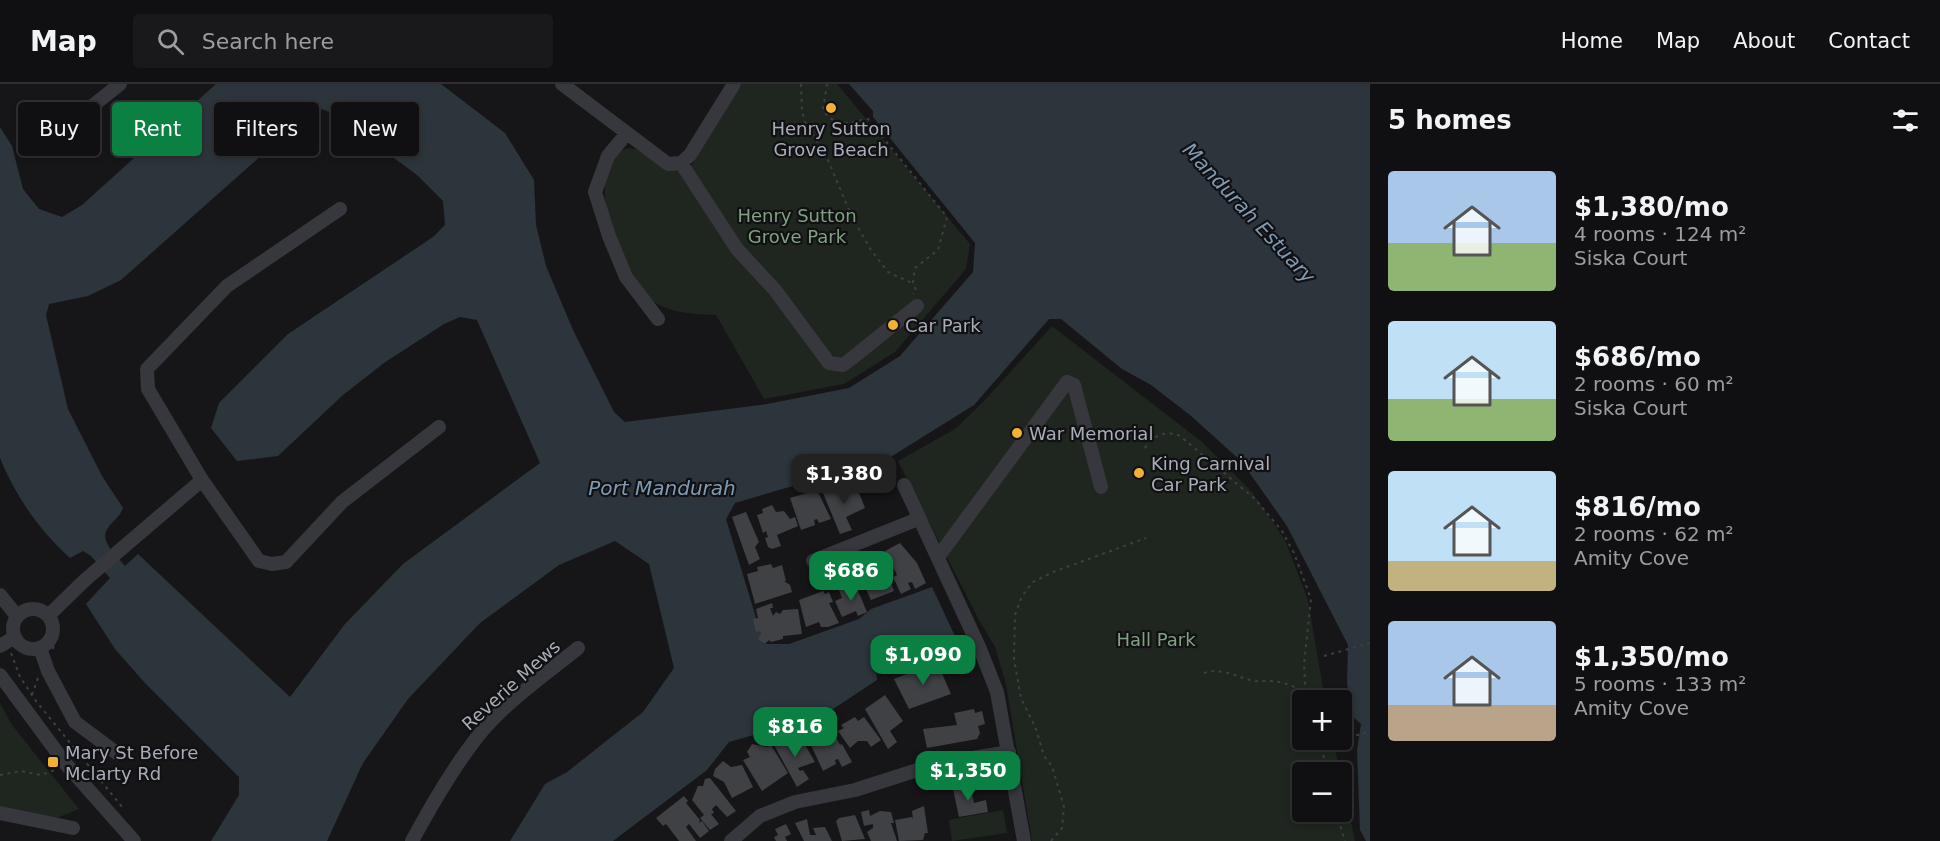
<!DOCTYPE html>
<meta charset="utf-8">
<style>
body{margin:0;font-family:"DejaVu Sans",sans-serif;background:#19191b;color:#f1f3f6;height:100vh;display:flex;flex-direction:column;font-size:22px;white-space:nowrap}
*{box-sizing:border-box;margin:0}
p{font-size:20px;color:#9c9d9f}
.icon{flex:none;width:33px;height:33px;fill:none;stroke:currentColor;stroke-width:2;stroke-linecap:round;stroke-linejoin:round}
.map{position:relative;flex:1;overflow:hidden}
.side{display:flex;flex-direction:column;background:#101012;width:570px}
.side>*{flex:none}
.top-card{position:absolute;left:18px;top:18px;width:570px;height:54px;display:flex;gap:12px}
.tools{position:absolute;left:1292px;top:606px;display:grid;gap:12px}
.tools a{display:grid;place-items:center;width:60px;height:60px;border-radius:6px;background:#101012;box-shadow:0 3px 9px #0003,0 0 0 2px #303032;font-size:30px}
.price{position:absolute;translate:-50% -51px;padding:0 14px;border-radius:12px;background:#0b8043;color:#fff;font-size:20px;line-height:39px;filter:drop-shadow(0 2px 3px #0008)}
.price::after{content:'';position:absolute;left:50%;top:36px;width:18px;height:14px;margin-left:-9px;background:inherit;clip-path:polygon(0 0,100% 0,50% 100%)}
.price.on{background:#222;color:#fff}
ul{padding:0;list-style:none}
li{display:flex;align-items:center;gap:18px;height:150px;padding:0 18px}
li span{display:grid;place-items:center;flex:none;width:168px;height:120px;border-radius:6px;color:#555}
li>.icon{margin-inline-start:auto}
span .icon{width:72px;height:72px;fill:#fffc;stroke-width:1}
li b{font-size:26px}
h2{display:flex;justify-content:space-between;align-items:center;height:72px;padding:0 18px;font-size:26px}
.pill{padding:0 21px;border-radius:6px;background:#101012;box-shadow:0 3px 9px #0003,0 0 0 2px #303032;font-size:21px;line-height:54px}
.pill.on{background:#0b8043;color:#fff}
header{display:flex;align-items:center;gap:36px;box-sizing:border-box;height:84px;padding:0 30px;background:#101012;border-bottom:2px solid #303032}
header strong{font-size:28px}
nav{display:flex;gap:33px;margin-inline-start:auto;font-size:21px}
.search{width:420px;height:54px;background:#19191b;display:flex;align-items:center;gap:15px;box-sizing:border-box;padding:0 21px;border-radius:6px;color:#9c9d9f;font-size:22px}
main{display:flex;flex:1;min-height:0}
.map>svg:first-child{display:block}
</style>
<header>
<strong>Map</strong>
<div class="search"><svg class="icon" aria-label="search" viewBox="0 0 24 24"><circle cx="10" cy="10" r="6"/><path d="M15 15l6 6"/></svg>Search here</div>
<nav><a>Home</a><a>Map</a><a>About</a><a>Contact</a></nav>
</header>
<main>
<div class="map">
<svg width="1370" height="757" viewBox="0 0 1370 757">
<rect width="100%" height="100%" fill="#161618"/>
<path fill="#1e261f" d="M742,0H837L970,160L966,185L895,268L844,300L764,315L716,231C690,230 668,229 646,213C629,200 611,143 606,121C603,105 605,85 615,72C620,66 627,63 635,65C645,68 656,80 665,86L692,81Z
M1052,242L1202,358L1252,408L1285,456L1308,516L1325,616H1302V656H1333L1340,688H1302V728H1341V692L1355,757H1032L1006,600L995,563L979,536L898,377L955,345L984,317Z
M0,619L12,641L79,725L54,735L0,723Z
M1003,726L1007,749L952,757L949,736Z"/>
<path fill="#2c353c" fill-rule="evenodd" d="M216,0H441L505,49L534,96L536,141L546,182L573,246L614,328L625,338L767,320L849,304L900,272L973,188L975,159L873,33V27L849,0H1370V757H1366L1360,746L1357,666L1361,640L1352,632L1347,599L1348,561L1287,442L1241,377L1190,331L1151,301L1122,285L1061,235H1049L974,321L889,374L735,419L726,435L764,560H789L859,535L871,525L932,503L961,565L924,578L911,566L885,572L876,586L877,596L824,631L729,658L707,686L613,757H510L545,700L567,688L643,628L674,584L649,480L615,457L559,481L480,539L408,615L363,679L327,757H211L239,711V693L144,598L115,565L86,520L110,494L91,472L83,467L70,474C39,446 16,413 0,374V43L12,62L23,105L39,125L62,133L82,121ZM321,25L333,29L417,91L443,117L445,141L433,153L288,250L219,319L211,344L237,377L278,372L343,311L384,279L444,240L460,233L477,236L540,379L403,480L345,540L290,613L138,470L125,482C117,472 98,456 108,444C113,436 120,433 123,424L102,392L68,325L46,231L49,220L88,212L121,196L308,30Z"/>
<path fill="#404145" d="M855,399L865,424L846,433L852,446L840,450L823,409L829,403L836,408Z
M817,406L831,435L819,439L817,435L814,436L815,441L801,446L790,414Z
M772,421L776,428L784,427L790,435L795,433L798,442L777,451L781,462L772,465L768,463L765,454L768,453L766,447L763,449L757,431L763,429L762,425Z
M746,428L759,458L755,463L760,475L749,481L732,433Z
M900,459L917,479L926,499L915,505L912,498L908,499L911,505L901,510L893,493L897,491L885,467Z
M881,473L894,507L871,516L856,484L866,480L872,499L879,498L877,487L875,488L870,478Z
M771,480L773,484L782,481L786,497H784L790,501L792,508L755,520L747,490L758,487L757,483Z
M856,502L867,528L858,532L856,527L842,533L835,517L842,514L839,506Z
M823,507L825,510L829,508L833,518L829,519L839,539L828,543H821L819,538L806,543L799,516Z
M772,519L773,524H770L773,532L776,528L780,530L783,526L798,525L802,550L783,552V555L771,558L769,556L765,560L758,555L761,550L760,547L756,548L753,535L758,534L756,525Z
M937,578L951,610L909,625L894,595Z
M885,611L903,637L890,647L897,658L888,665L865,625Z
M974,625L975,629L982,627L985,640L978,642L980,649L977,655L927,664L923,645L957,641L954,629Z
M855,633L858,637L864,633L881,656L871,663L867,657H858L850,664L838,647L844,644L841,641Z
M828,645L833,647L840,661L842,660L852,678L842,683L838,675L835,676L836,680L823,687L810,659L816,656L813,651Z
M798,649L815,678L798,684L800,687L803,686L809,695L797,703L774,661L785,655L786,658Z
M752,660L767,663L771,661L788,689L762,707L743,676L750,673L747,668Z
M723,677L731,683L742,681L753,703L732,714L724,698L713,692L715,685Z
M710,694L736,727L727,733L716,721L712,725L714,729L711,730L719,740L710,746L700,734L704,731L692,716L698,702H703L705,695Z
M970,699L974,719L986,716L988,728L959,733L953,705H957L956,701Z
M684,712L688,717L686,719L700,736L699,739L702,737L709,747L700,754L689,740L686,743L696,757H679L666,740L663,742L656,734Z
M924,722L928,749H925L923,756L899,757L895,736L912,733L913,736L912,727Z
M869,726L870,732L880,727L891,728L894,739H891L897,757H871L867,748L873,744V740L864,742L861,728Z
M855,731L865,755L842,757L836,737L839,734Z
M807,735L810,751H816L813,744L825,743L832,757H804L795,739Z
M786,740L791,750L785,753L787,757H776L774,753L778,751L775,745Z"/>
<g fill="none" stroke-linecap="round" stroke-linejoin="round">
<path stroke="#3d3f44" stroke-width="2" stroke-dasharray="3 4.5" stroke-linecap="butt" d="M801,0L802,28L807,43L825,69L852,133L871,166L888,188L914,200
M827,0L823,26C837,45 849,38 868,35L947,133L938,166L915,184L913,198L916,207L913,210
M1145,364C1153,351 1166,346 1180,352L1255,415L1282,447L1294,469L1311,515L1304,580L1306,616
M53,565L59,538
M11,569L20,593L36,617L123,724
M1324,572L1370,559
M1204,589C1222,583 1236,593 1254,597C1259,598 1264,596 1269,597C1282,597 1293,602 1305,608
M32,611L38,594
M1321,656L1326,688
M1342,656L1370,647
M0,691L21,687L41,691L55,686
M1336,728L1345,757
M1051,757L1062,744L1064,723L1052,682L1044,672L1036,645L1021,614L1014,575L1015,531L1022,512L1033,498L1053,488L1146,454"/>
<path stroke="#37383d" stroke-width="14" d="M562,0L668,80L681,79
M71,39L120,0
M627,49L608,72L595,108L609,152L626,193L658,235
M681,79L737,165L775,206L829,279L843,281L851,275L917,222
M681,79L690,71L734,0
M340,125L227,202L147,285L148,305L202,396L259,477L272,480L286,478L342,418L439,343
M904,401L980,565L997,608L1024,757
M938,473L1067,298L1074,301L1101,403
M813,477L918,435
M0,511L17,532
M13 545a20 20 0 1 1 40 0a20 20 0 1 1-40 0Z
M49,531L85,496L202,396
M0,562L15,553
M40,564L48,587L75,638L118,670
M0,591L65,679L134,757
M0,729L73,744
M412,757C432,720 452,685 478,652C505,618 545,591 578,564
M731,757L760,732L795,718L855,706L936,680L1009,668"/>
</g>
<g fill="#f2b134" stroke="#111113" stroke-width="2">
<circle cx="831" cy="24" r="6"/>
<circle cx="893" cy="241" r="6"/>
<circle cx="1017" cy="349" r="6"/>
<circle cx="1139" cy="389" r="6"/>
<rect x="47" y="672" width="12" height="12" rx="3"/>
</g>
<g text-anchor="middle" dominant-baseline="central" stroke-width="4.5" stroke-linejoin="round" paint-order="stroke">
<g font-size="18" fill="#a8adb8" stroke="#111113" text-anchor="start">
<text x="831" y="44" text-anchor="middle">Henry Sutton<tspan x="831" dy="21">Grove Beach</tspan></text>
<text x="905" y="241">Car Park</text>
<text x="1029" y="349">War Memorial</text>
<text x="1151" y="379">King Carnival<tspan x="1151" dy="21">Car Park</tspan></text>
<text x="65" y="668">Mary St Before<tspan x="65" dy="21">Mclarty Rd</tspan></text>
</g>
<g font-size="18" fill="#7fa381" stroke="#111113">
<text x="797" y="131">Henry Sutton<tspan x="797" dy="21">Grove Park</tspan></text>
<text x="1156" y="555">Hall Park</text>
</g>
<g font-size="18" fill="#a8adb8" stroke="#111113">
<text transform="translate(511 601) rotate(-42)">Reverie Mews</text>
</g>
<g font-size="20" font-style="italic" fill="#7f9bb3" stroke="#111113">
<text transform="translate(1249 129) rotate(47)">Mandurah Estuary</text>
<text x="662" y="404">Port Mandurah</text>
</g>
</g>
</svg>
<div class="tools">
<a>+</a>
<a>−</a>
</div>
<b class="price on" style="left:844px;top:421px">$1,380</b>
<b class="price" style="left:851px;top:518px">$686</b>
<b class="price" style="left:923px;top:602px">$1,090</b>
<b class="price" style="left:795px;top:674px">$816</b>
<b class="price" style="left:968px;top:718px">$1,350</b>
<div class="top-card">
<a class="pill">Buy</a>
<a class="pill on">Rent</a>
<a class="pill">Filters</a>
<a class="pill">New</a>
</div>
</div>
<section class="side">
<h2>5 homes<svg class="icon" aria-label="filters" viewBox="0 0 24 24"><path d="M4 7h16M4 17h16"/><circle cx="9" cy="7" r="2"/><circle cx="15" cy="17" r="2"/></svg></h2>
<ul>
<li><span style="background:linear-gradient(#a9c7e8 60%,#8fb573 0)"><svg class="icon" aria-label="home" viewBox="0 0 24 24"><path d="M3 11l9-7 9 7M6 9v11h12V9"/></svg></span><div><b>$1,380/mo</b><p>4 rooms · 124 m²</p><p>Siska Court</p></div></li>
<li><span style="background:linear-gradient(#bfe0f5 65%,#8fb573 0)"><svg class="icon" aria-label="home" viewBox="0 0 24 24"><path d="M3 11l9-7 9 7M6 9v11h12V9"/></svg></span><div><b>$686/mo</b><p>2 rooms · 60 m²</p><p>Siska Court</p></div></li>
<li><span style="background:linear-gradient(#bfe0f5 75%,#c2b280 0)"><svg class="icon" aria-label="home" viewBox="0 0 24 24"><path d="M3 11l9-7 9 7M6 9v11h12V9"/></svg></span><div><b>$816/mo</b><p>2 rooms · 62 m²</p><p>Amity Cove</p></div></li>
<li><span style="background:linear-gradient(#a9c7e8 70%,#b9a48a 0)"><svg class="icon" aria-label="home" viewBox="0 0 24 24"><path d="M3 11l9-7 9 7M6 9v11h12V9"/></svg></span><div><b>$1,350/mo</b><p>5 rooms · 133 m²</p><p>Amity Cove</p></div></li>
</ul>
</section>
</main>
